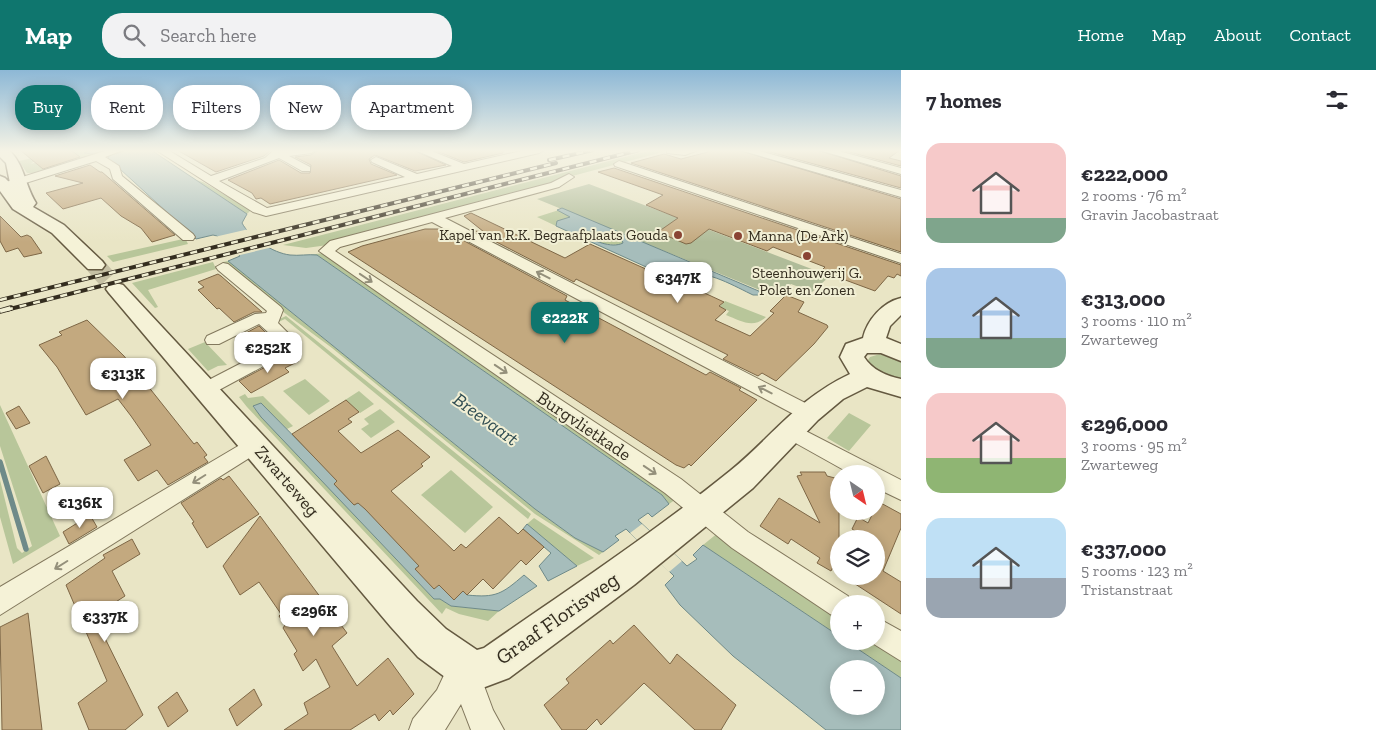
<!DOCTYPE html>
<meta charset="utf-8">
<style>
body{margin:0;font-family:"Zilla Slab",serif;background:#f2f2f3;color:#2b2b33;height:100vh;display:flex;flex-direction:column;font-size:19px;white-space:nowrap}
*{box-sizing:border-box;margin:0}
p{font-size:16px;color:#7c7c81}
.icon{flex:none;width:28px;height:28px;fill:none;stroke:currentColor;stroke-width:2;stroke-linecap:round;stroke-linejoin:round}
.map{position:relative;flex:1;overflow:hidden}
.sheet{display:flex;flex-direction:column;background:#fff;width:475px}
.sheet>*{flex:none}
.hud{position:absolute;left:15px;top:15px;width:475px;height:45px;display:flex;gap:10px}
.needle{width:32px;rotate:145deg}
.controls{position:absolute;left:830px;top:395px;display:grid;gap:10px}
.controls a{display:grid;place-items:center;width:55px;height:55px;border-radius:50%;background:#fff;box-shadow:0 2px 12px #0003;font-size:25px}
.price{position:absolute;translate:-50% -42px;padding:0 11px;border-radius:10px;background:#fff;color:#222;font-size:16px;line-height:32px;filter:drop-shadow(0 1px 2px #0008)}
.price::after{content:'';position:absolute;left:50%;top:30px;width:15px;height:11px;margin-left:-8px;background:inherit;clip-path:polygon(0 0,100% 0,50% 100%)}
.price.on{background:#0f766e;color:#fff}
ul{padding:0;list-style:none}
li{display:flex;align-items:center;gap:15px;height:125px;padding:0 25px}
li span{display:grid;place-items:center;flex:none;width:140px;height:100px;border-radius:15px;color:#555}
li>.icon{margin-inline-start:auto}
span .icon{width:60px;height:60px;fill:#fffc;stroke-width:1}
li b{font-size:21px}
h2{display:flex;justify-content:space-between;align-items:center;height:60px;padding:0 25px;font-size:21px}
.chip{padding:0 18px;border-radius:20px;background:#fff;box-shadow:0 2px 12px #0003;font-size:18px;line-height:45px}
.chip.on{background:#0f766e;color:#fff}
header{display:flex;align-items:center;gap:30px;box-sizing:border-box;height:70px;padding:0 25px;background:#0f766e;color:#fff}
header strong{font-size:24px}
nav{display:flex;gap:28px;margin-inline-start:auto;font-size:18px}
.search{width:350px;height:45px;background:#f2f2f3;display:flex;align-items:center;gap:12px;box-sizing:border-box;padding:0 18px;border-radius:20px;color:#7c7c81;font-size:19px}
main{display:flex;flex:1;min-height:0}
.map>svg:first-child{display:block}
</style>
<header>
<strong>Map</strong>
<div class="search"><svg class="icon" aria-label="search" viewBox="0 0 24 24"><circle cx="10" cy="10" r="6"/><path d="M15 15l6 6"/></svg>Search here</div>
<nav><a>Home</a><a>Map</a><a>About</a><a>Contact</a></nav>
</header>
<main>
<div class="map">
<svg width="901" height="660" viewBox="0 0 901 660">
<rect width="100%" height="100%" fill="#e9e5c5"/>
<path fill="#b8c69a" d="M76,80H91L84,83L96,84L37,103H27L19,91L60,82L35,90L31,94Z
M652,80H670L561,109L555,114L328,175L306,178L283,175Z
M196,110L203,112L251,140L247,144Z
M559,140L570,147L558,151L556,156L537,147Z
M582,161L601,162L622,170L623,173L620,175L603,174L582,165Z
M183,169L186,170L188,174L113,192L107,186Z
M323,183L679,427L669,434L662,425L317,185L302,186Z
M228,191L535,439L575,468L603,482L599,485L535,444L332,278L278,238V235L223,192Z
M213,192L216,199L148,220L158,237L155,238L132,213Z
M663,196L677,202L705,204L692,217L655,201Z
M725,231L766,247C753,259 741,251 726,245L729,241L719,237Z
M286,246L531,444L528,449L285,249L274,254L273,252Z
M205,272L227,295L218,296L208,301L188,279Z
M880,284L901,292V308C889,307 872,302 868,290L870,287Z
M305,309L330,331L309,345L283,321Z
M359,321L374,334L360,343L345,330Z
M245,324L248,328L263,326L293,356L287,359L261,333L253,337L434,529H440L451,536L499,541L488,551L459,544L446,538L442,544L247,337L239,327Z
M0,335L60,466L13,494L0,447V410L17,478L22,483L32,476L0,376Z
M380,339L395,352L371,368L361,359L369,354L364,349Z
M849,343L871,355L849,381L827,368Z
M451,400L493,437L465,463L421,425Z
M534,448L594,488L577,496L527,454Z
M719,462L839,542V566L703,475Z
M846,571H876L901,584V608Z"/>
<path fill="#b0bc99" d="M589,114L830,206L812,222L791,214L777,227L537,129Z"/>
<path fill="#a6bdbb" stroke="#6e8a89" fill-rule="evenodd" d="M91,80H109L116,84L126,80H155L154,82L247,144L242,153C250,168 273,183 290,185C299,186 308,184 317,185L662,425L669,434L652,447L648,443L638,450L687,496L697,489L693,485L703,475L839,566V571H846L901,608V660H826L733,586L680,535L665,515L674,506L626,459L615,466L619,470L603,482L575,468L535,439L228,191L240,186L217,166L213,165L196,169L108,88L109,86L84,83ZM839,599H876V636H839Z
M562,138L761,222L759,225H753C738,218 704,198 689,206L663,196L655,201L556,156L557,151L570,147L557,140ZM586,161L612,165L622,170L623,173C611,179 593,170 582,165V161Z
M261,333L338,411L334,414L354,435L359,432L420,495L416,498L439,515L454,530L463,521L467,525C496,528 502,524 524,505L537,516L499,541L451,536L440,529H434L261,347L253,336Z
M527,454L577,496L548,511L539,496L551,483L523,459Z"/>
<path fill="#e9e5c5" d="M249,159L273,177L236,186L215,168L197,171Z
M642,454L682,491L669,502L630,463Z"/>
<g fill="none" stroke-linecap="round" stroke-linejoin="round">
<path stroke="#6e8a89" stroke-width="5.5" d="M0,392L26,479"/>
</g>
<path fill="#c3a97f" stroke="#7e6746" d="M20,80H71L80,87L43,99Z
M177,80H271L264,86L216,102Z
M318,80H413L446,95L415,101L375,85L369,89L371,94L397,105L270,134L261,128L256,129L252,123L228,110L279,90L301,103H310L311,95L295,87L311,85Z
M434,80H503V83L464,92Z
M708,80H738L901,129V182L631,93L664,84L681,89L708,82Z
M763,80H817L901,106V118Z
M842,80H900L889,88L901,91V96Z
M90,95L100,102H102L175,165L152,172L141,158L121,146L101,128L63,139L46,123L83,113L55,106Z
M614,98L901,195V206L897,204L894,208L888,206L875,221L821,201L825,197L773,177L767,181L709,159L691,173L686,174L658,162L678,148L646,135L663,125L598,102Z
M471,143L565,188L590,174L657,204L659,202L724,232L719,236L726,240L715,250L750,266L774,243L770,241L786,225L804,232L798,242L827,255L828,257L814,274L776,311L762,303L758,306L723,289L728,285L576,209L574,212L475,161L484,162L464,146Z
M0,146L21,167L27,165L31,167L42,183L24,187L18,178L6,182L0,171Z
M425,159H442L567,226L565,230L706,305L710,302L741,318L739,320L757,330L691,396L689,394L684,398L676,395L348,182L362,176Z
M218,204L221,206L262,242H254L234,252L219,238L217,239L198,220L204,217L198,212Z
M87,250L124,286L194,374L197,372L207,385L204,387L208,392L168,415L157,400L138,411L124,390L151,375L131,346L118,329L86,345L57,297L39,275L62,265L59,262Z
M259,256L263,260L277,273L264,279L246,263Z
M290,284L299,291L285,298L289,302L251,323L239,311Z
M346,330L359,342L348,349L352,352L338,361L361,383L398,360L430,387L421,394L423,396L391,421L454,481L461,474L466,478L499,447L518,464L523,459L544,477L526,495L521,490L493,519L483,509L467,525L463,521L454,530L439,515L434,519L415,499L419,496L365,439L358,433L354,435L334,414L337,411L292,364Z
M19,336L30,353L16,359L6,343Z
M46,386L60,414L43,423L29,396Z
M800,402H825L827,406L835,408L839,414V490L838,487L831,501L817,493L820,488L791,469L788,474L760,456L779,428L820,453L797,406L802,405Z
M229,406L259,444L207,478L192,453L194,452L181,433L221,408L223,410Z
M879,432L901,444V458L883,501L901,512V544L843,506H876V469H867L852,459L858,447L868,453L874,441H876Z
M90,445L97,457L69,474L63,462Z
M260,446L347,563L332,576L357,616L388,588L414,624L393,645L390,640L379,651L375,644L350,660H284L308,644L304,633L330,617L316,589L303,601L294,584L297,581L283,558L285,555L279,546L281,544L259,512L240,525L223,496Z
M132,469L140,484L112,501L125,526L94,546L143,645L125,660H89L78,633L107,611L66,515L105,488L103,485Z
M28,543L42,660H2L0,557Z
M634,555L670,594L677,584L736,635L721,660H695L644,613L601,655L597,649L586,660H562L544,635L569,613L566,609L610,570L613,574Z
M254,619L262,635L237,656L229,639Z
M177,622L188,641L168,657L158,637Z"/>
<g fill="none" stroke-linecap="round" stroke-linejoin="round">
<path stroke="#c5c0a4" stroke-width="19" stroke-dasharray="19 10" stroke-linecap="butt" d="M95,195L116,219"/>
<g stroke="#82785d" stroke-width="2">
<path id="street" d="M108,80H123L105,87L119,96L122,106L193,164L195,167L193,170H183L113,109L110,99L96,91L0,121V114Z
M156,80H168L211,106L265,88L273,81L316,80L311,83L289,86L310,97V101H302L279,88L219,111L267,138L405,107L372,92L371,90L376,87L417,104L452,96L415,80H429L464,94L526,80H544L539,83L266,146L253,142Z
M667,80H698L685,85L667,83Z
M740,80H756L901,120V127Z
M819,80H835L901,98V104Z
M619,91L901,184V193L615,96L614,94Z
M569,104L574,107L559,117L445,148L815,338L818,343L815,348L808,350L801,348L432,152L340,177L335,181L681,409L748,462L848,526L851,534H839V548L830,544L732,478L665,423L319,181L330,171L551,113Z
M223,193L228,194L281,237L283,240L278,253L299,274L297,278L206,327L199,325L197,320L199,315L280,273L259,254L219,274H207L205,270L207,266L255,244L266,243L267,241L218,200L216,197Z
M790,353L901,410V430L876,418V404H851L783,366L780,361L783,356Z
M255,366L262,368L265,374L262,380L0,545V517Z
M876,547L901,561V591L869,571H876Z
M463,582L473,586L493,640L504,660H471L461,634L445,660H409L413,649L437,620L453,586Z"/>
</g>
<g stroke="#645940" stroke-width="3">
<path id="secondary" d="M0,80H9C25,96 24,113 36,133L33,137L64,155L102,191L105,195L102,199H88L52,163L13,139L0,121V106L5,108L10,113L6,93L0,87Z
M116,213L123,215L417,531L446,559L477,580L484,578C567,520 652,464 730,401C773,366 797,329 850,304L840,287L846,274L863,268C867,250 883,232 901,228V245L890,256L886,268L901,274V291L881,283H867L864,287C872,300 887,306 901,309V327L867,317L843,329L818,350L753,418L634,515L509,608L477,620L449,610L418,587L391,557L109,223L106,219L109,215Z"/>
</g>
<use href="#street" fill="#f5f2d7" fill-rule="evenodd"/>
<use href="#secondary" fill="#f5f2d7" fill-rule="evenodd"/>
<g stroke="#342d1f" stroke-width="4">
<path id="rail-far1" d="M549,90L593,80
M0,230L556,93
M6,240L639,80"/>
</g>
<g stroke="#342d1f" stroke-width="5.5">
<path id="rail" d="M0,241L11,238"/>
</g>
<use href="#rail-far1" stroke="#f1efd4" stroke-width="2.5" stroke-dasharray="7" stroke-linecap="butt"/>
<use href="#rail" stroke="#f1efd4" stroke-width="4" stroke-dasharray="11" stroke-linecap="butt"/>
</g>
<defs><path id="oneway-shaft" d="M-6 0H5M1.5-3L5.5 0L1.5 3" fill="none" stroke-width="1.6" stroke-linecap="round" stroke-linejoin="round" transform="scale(1.25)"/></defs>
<g stroke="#94907b">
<use href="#oneway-shaft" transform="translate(543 205) rotate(-153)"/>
<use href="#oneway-shaft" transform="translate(366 208) rotate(34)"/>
<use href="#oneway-shaft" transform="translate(501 299) rotate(34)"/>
<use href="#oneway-shaft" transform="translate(765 320) rotate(-153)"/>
<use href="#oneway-shaft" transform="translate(650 400) rotate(34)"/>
<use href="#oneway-shaft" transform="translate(199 409) rotate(148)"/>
<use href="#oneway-shaft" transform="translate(61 495) rotate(148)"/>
</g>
<linearGradient id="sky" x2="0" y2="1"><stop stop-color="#8db8d6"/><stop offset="0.47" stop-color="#f5f3e5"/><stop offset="1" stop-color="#f5f3e5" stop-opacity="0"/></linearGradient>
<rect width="901" height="172" fill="url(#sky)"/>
<g fill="#8a4434" stroke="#f1efd4" stroke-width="2">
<circle cx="678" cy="165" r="5"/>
<circle cx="738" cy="166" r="5"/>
<circle cx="807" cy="186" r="5"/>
</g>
<g text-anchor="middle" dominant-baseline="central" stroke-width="4" stroke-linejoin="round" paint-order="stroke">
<g font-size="15" fill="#342d1f" stroke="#f1efd4" text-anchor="end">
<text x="668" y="165">Kapel van R.K. Begraafplaats Gouda</text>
<text x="748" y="166" text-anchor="start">Manna (De Ark)</text>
<text x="807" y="203" text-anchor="middle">Steenhouwerij G.<tspan x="807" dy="17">Polet en Zonen</tspan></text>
</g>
<g font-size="18" fill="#342d1f" stroke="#f1efd4">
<text transform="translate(584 356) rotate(34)">Burgvlietkade</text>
<text transform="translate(287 411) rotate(49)">Zwarteweg</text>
</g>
<g font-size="19" font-style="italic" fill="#304d52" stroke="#f1efd4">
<text transform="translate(486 349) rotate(36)">Breevaart</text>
</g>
<g font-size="21" fill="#342d1f" stroke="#f1efd4">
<text transform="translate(557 548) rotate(-35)">Graaf Florisweg</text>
</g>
</g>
</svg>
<div class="controls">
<a><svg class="needle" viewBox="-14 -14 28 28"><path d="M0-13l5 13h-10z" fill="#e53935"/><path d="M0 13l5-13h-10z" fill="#7c7c81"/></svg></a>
<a><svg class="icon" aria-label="layers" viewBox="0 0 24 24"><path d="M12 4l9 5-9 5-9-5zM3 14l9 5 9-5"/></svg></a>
<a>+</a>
<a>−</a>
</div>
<b class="price" style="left:678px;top:234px">€347K</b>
<b class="price on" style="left:565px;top:274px">€222K</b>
<b class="price" style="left:268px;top:304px">€252K</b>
<b class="price" style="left:123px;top:330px">€313K</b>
<b class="price" style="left:80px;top:459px">€136K</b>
<b class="price" style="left:314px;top:567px">€296K</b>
<b class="price" style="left:105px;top:573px">€337K</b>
<div class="hud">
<a class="chip on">Buy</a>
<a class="chip">Rent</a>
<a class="chip">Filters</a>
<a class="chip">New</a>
<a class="chip">Apartment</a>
</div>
</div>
<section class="sheet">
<h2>7 homes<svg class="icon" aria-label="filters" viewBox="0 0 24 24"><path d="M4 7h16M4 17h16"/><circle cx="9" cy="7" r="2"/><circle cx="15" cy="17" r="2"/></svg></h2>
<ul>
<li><span style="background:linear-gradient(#f6c9c9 75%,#7fa58c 0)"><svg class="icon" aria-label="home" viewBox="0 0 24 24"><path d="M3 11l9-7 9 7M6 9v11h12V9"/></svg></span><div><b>€222,000</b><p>2 rooms · 76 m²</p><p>Gravin Jacobastraat</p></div></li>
<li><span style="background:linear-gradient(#a9c7e8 70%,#7fa58c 0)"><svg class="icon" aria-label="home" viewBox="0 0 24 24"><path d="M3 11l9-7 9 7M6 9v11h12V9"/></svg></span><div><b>€313,000</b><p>3 rooms · 110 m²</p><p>Zwarteweg</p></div></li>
<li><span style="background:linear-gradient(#f6c9c9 65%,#8fb573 0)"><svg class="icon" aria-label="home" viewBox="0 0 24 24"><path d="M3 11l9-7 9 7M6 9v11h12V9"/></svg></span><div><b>€296,000</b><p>3 rooms · 95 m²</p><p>Zwarteweg</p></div></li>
<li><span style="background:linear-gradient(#bfe0f5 60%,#9aa5b1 0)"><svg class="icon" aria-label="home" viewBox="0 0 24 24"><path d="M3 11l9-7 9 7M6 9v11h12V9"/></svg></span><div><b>€337,000</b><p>5 rooms · 123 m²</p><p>Tristanstraat</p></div></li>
</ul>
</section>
</main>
